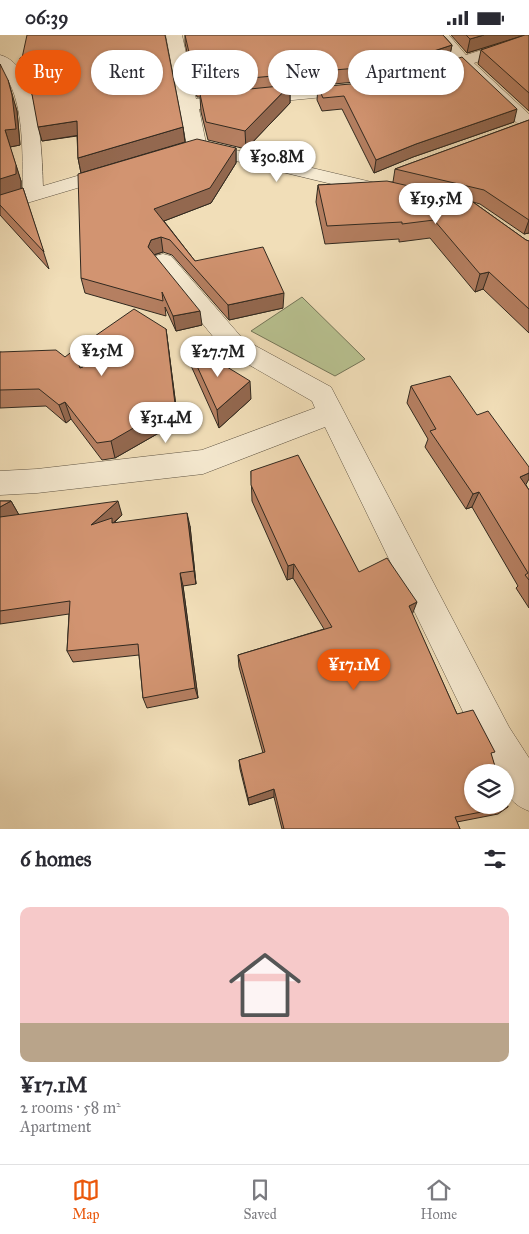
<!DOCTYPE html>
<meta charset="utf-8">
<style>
body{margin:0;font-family:"IM FELL Great Primer",serif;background:#f2f2f3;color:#2b2b33;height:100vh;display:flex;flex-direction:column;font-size:19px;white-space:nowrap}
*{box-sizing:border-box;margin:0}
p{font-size:16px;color:#7c7c81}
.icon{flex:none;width:28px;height:28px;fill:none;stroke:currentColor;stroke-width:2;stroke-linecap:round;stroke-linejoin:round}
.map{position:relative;height:794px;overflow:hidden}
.sheet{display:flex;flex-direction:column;background:#fff;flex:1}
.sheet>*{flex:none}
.top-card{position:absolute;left:15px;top:15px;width:500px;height:45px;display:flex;gap:10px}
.fabs{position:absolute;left:464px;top:729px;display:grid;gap:10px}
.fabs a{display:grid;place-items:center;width:50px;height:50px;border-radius:50%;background:#fff;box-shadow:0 1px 4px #0004;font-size:25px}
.price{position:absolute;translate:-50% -42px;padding:0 11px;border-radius:18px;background:#fff;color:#222;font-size:16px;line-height:32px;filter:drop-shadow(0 1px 2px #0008)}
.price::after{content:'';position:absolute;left:50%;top:30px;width:15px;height:11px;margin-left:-8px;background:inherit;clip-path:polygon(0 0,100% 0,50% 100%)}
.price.active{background:#ea580c;color:#fff}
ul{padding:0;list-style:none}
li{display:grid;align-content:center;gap:10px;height:265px;padding:0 20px}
li span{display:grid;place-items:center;height:155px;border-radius:10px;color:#555}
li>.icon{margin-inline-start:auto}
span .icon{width:90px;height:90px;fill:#fffc;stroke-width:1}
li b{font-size:21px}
h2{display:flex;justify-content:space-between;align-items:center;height:60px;padding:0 20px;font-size:21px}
.chip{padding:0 18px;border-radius:22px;background:#fff;box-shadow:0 1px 4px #0004;font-size:18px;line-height:45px}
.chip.active{background:#ea580c;color:#fff}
.status{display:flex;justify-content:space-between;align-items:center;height:35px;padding:0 25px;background:#fff;direction:ltr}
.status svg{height:14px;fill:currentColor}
.tab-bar{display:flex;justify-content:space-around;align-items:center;height:70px;border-top:1px solid #e1e1e2;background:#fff;font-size:14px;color:#7c7c81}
.tab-bar a{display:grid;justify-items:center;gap:2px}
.tab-bar .active{color:#ea580c}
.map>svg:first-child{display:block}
</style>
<div class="status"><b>06:39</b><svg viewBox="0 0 49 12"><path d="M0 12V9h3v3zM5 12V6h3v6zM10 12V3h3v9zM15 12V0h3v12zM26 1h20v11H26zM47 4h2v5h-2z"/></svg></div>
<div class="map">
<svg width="529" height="794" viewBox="0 0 529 794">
<rect width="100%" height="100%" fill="#f1deb8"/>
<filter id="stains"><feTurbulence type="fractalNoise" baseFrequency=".004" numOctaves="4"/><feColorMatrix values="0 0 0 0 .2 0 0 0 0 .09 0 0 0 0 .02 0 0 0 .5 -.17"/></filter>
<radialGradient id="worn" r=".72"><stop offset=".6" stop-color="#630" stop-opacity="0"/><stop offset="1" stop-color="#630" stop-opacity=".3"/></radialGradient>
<path fill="#b8c190" stroke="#747558" d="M302,262L365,324L335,341L251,296Z"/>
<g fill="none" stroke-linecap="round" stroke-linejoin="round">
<g stroke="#615645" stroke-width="1">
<path id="minor" d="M166,0H182L196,64L355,49L361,50L364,54L361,58L355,59L199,74L206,108L397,153L400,157L397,161L390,163L190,115L187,111Z
M432,0H449L466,20L529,0V9L474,28L529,79V95L522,93L460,33L431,42L425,41L422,37L425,33L452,24Z
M0,20C40,30 42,118 43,151L114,130L121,132L124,136L121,140L0,176V163L23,157C22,121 26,62 0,34Z
M163,219L171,221L243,304L331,352L509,692L529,723V776C509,768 505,758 505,738H495L483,718L325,392L203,439L37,458L0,460V436L37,434L202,415L315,373L312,366L225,316L155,231L152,226L155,221Z"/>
</g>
<use href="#minor" fill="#f6ead1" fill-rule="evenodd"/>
</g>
<path fill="#b57f61" stroke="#31291f" d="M185,0H443L452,10L449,24L389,44L311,51L309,47L305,52L290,53V68L246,114L208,105L201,77L200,62H197L185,8Z
M451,0H525L467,18Z
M529,0V76L478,29L481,15Z
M20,23L183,92L185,107L81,138L78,123L77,101L42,106L31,53L24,37Z
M0,29L17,76L20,110L10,112L21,146V154L23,153L49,234L0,180Z
M318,52L514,87L413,122L374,138L342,74L322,76L317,65Z
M529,85V198L524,199L480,169L473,167L526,205L529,206V298L483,254L475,257L430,203L399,207V204L325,209L316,167L318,150L393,147L395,134Z
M236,113V128L211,168L164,186L195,226L283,273L229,285L172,220L163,217L154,220L202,290L176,296L165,272L166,281L85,258L81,243Z
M166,294L178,387L115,423L102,425L71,384L66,388L46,371L0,373V317L80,333L83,332Z
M186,307L251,364L219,393L188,324Z
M411,351L526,450L529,455V573L516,553L518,551L472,472L466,474L425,412L428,404L407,368Z
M251,436L359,537L412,579L457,679L491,720L508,772L498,779L457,787L460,794H282L274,762L249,770L240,734L239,725L263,718L239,632L238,620L324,594L293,543L287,545L252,466Z
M0,466H11L19,480H122L114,488L190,491L196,549L183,551L198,663L147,673L143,663L139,620L73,627L67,616L69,579L0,589Z"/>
<path fill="#93684f" stroke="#31291f" d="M484,0H525L467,18L470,4Z
M452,10L449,24L389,44L391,30Z
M310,33L309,47L305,52L306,38Z
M8,45L17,76L20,110L10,112L5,95Z
M290,50V68L246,114L245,96Z
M517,74L514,87L413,122L374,138L376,125L416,109Z
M77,86L80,100L42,106L38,92Z
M183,92L185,107L81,138L78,123Z
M236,113V128L211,168L156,189L154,174Z
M16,130L21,146V156L0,161V144Z
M529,185V198L524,199Z
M161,202L163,217L153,220L148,212L151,205Z
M489,237L483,254L475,257L480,239Z
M284,258L283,273L229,285L228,270Z
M200,276L202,290L176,296L173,281Z
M166,294L178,387L115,423L111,406Z
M250,346L251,364L219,393L217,375Z
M65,367L71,384L66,388L59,370Z
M529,438V444L524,453L520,442Z
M479,457L472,472L466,474L473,459Z
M11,466L19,480L0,491V472Z
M118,466L122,480L113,488L91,490Z
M187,478L190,491L196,549L194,536Z
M294,529L293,543L287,545L288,531Z
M180,538L183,551L198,663L195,653Z
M417,567L412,580L409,571Z
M274,754V762L249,770L248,763Z"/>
<path fill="#d29471" stroke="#31291f" d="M27,0H165L183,92L78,123L77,86L38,92L29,43L20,23H22Z
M185,0H443L452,10L391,30L312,37L310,33L306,38L196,48Z
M466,0H484L470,4Z
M525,0H529V58L481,15Z
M462,22L517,74L416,109L376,125L344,61L323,63L318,52L393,45Z
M0,29L8,45L12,60L16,94L5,95L16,130V139L0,144Z
M290,50L245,96L206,87L200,59Z
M529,85V185L484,155L395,134Z
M197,104L236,113L210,153L154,174L195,226L263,212L284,258L228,270L170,205L161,202L151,205L148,212L200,276L173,281L162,257L163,266L81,243L78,139Z
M387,146L470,165L526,205L529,206V274L489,237L480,239L434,185L402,189V187L327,191L318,150Z
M23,153L44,217L0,170V160Z
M134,274L166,294L175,369L111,406L97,408L65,367L59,370L39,354L0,355V317L56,315L65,322L74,315L80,333L83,332L82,310Z
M186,307L250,346L217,375Z
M450,341L477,380L488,376L529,432V438L520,442L529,455V545L525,540L528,538L479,457L473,459L430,396L436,394L411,351Z
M298,420L359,537L387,523L417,567L409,571L457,679L473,675L495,717L491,718L497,738H472V770H505V762L508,772L455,782L460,794H284L274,754L248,763L239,725L265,717L238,620L332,592L294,529L288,531L251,450V436Z
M0,466H11L0,472Z
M118,466L91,490L112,483V488L187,478L194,536L180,538L195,653L143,663L138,609L67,616L70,566L0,576V482Z"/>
<rect width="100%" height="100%" filter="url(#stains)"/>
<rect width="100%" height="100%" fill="url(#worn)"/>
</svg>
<div class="fabs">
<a><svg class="icon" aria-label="layers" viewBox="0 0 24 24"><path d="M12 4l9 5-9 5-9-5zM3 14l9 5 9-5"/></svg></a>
</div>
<b class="price" style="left:277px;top:148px">¥30.8M</b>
<b class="price" style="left:436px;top:190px">¥19.5M</b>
<b class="price" style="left:102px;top:342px">¥25M</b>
<b class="price" style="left:218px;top:343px">¥27.7M</b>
<b class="price" style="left:166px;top:409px">¥31.4M</b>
<b class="price active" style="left:354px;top:656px">¥17.1M</b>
<div class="top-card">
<a class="chip active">Buy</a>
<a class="chip">Rent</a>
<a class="chip">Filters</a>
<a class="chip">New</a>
<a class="chip">Apartment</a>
</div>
</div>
<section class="sheet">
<h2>6 homes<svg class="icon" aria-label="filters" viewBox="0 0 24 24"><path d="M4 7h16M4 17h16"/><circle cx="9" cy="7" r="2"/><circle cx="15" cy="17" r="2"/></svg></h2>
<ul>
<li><span style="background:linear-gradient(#f6c9c9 75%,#b9a48a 0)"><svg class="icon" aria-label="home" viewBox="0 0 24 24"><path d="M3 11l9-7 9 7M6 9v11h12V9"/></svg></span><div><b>¥17.1M</b><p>2 rooms · 58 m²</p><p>Apartment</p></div></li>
</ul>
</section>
<nav class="tab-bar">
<a class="active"><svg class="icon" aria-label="map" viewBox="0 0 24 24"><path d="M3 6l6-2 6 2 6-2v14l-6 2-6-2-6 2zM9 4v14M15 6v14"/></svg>Map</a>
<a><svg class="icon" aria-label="saved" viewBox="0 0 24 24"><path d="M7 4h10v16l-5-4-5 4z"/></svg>Saved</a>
<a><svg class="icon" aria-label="home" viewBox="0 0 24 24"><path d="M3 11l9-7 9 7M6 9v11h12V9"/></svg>Home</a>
</nav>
